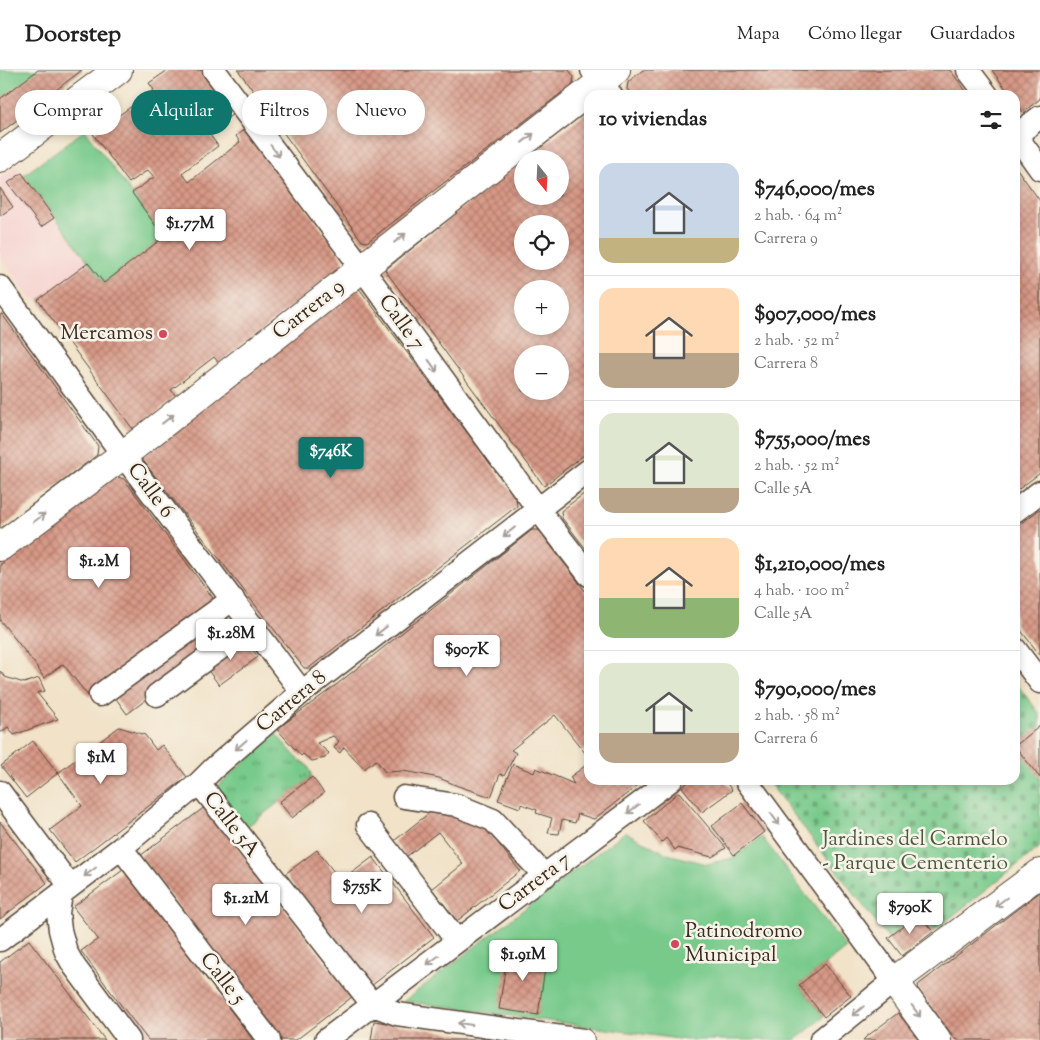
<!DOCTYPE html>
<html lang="es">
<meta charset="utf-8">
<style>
body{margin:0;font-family:"Sorts Mill Goudy",serif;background:#f6f6f6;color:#222;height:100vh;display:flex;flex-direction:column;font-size:19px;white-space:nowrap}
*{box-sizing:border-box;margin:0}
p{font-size:16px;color:#767676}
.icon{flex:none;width:28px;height:28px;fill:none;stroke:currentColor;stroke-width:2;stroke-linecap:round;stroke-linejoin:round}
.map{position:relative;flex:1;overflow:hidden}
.sheet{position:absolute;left:584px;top:20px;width:436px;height:695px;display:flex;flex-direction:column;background:#fff;border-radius:15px;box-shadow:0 2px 8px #0003}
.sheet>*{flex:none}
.top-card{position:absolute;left:15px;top:20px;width:475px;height:45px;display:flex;gap:10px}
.needle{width:32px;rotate:162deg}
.tools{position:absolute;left:514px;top:80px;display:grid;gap:10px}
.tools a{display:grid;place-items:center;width:55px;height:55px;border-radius:50%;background:#fff;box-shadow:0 2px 8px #0003;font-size:25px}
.price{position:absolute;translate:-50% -42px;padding:0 11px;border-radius:5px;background:#fff;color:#222;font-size:16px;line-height:32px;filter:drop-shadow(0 1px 2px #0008)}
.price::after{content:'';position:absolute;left:50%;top:30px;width:15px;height:11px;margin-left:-8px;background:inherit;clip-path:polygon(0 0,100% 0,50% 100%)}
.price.on{background:#0f766e;color:#fff}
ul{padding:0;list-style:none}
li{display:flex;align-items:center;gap:15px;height:125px;padding:0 15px}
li+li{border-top:1px solid #e0e0e0}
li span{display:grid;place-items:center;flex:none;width:140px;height:100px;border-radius:15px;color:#555}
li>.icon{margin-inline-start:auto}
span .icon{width:60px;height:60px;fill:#fffc;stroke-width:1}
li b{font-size:21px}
h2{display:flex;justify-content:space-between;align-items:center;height:60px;padding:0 15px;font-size:21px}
.chip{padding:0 18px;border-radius:22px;background:#fff;box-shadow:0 2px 8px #0003;font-size:18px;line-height:45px}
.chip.on{background:#0f766e;color:#fff}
header{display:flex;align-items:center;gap:30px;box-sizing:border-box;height:70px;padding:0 25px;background:#fff;border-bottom:1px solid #e0e0e0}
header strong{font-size:24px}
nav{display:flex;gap:28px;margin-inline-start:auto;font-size:18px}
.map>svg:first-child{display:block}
</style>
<header>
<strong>Doorstep</strong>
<nav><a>Mapa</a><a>Cómo llegar</a><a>Guardados</a></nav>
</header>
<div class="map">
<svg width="1040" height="970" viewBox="0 0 1040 970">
<defs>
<pattern id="grass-tufts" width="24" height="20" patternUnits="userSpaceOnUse" patternTransform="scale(1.25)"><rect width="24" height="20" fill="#78ca8b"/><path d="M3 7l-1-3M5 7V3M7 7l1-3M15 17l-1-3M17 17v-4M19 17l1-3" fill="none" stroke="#64a471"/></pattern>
<pattern id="cemetery-stones" width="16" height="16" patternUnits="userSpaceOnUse" patternTransform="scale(1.25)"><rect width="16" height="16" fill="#78ca8b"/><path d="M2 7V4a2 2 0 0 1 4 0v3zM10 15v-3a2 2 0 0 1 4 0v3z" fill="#64a471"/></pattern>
<pattern id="building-cross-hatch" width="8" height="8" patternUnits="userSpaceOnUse" patternTransform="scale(1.25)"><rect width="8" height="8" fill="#d89987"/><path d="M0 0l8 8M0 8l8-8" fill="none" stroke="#b07d6e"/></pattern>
</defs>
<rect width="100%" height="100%" fill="#f7f3e8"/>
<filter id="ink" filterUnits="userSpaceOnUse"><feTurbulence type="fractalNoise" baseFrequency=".02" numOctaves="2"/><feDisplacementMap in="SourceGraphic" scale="10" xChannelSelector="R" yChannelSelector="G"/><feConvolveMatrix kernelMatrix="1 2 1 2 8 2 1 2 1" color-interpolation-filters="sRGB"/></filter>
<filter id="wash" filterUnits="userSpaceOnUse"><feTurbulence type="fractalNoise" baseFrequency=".0096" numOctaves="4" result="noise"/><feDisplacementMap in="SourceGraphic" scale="20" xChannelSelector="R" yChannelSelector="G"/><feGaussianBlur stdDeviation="1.12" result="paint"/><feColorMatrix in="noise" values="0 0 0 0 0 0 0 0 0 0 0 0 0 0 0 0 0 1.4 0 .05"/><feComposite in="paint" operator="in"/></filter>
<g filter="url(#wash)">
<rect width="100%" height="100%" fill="#f1e2c8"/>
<path fill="#f7d0cd" d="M17,96L88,193L38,230L31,229L0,187V108Z"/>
<path fill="url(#grass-tufts)" stroke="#5a7a54" d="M275,663L297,688L308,696L312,707L248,756H242L217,726L218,716Z"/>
<path fill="url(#cemetery-stones)" stroke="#5a7a54" d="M1015,612L1040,644V777L902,886L767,710H1015Z"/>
<path fill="#78ca8b" stroke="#5a7a54" d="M0,0H82L0,63Z
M85,60L164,167L104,213L24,105Z
M625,762L667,784L707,794L733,788L762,767L846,878L799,915L824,947L795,970H686L404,931Z"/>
<g id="blocks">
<path fill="url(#building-cross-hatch)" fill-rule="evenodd" d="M38,0H82L0,63V29Z
M168,0H206L236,42L208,62L218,76L182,103L189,112L240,72L236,66L247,57L343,189V197L219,293L214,287L171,320L176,326L136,358H132L38,230L88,193L104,213L164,167L132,123L154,107L148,100L129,113L93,64L154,20L149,13Z
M238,0H569L574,7L573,14L367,172L362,171Z
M643,0H950L969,25H632L627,19L628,12Z
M992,0H1040V29L1023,42L1015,31V25H1010Z
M589,40V381L544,416L385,200L522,91V126H560V89H526ZM522,154H560V191H522ZM522,219H560V256H522ZM522,284H560V321H522Z
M1015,96L1040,131V403L1015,422Z
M22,103L54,148L41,157L8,113Z
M0,118L13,137L0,146Z
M358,217L516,428L517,436L309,598H304L141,388Z
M2,244L98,376L97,385L0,459V245Z
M115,406L124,409L216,532L89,627L63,594L44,608L35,594L0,550V495Z
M589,420V483L562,448L561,441Z
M1040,439V585L1015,553V458Z
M532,460H539L589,526V688L555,645L511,680L516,683L504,706L500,704L491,727L458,716L439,708L420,704L403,701L385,702L376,690L364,699L344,677L340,683L334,678L339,671L333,666L317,673L329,683L325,688L312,691L303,684L301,686L277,659L336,615Z
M223,542L238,562L127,644L112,623Z
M243,567L258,587L219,615L204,595Z
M0,601L5,607L24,613L39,608L45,621L37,623L58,649L14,665L8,657L0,663Z
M1040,656V708L1015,676Z
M119,657L145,665L156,680L162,675L187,707L75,792L50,760L82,736L58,703L26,728L1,696L33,671L58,703Z
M589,693V710H645L594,749L578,744L575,753L562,750L559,764L548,763L552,748L536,743L537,740L521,734L520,738L498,730L513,694L534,703L536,698L574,714L570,707Z
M312,707L324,723L292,748L279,732Z
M691,710H724L732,720L702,742L682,717Z
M679,722L726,778L712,787L677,778L675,780L666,768L662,772L644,751Z
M742,733L764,762L734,785L712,756Z
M206,736L352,927L296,970H280L140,786Z
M434,739L482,753L520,801L457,851L432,819L463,794L438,762L406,787L394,771Z
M0,752L47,813L0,849Z
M317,780L341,811L373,787L434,867L371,916L285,804Z
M123,800L160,847L253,970H148L117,930L81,881L98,869L73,837Z
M1040,822V970H956L919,920L918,915Z
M919,844L933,862L902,886L888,868Z
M29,870L78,934L105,970H1L0,969V892Z
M508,880L547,885L538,945L499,939Z
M825,894L851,926L824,947L799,915Z
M898,943L919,970H863L866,967Z
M374,951L489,969V970H371Z"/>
</g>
</g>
<g filter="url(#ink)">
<use href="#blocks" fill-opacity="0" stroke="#564638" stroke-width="1"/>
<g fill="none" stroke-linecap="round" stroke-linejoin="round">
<g stroke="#564638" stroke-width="25">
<path id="minor" d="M214,0L362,198L538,439L589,505
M592,0L611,25
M968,0L987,25
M1015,64L1040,99
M1015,66L1040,47
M0,217L123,385L302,622
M1015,441L1040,422
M1015,579L1040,612
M100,625L233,529
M157,625L252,555
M746,710L894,911L821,970
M199,713L373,935L397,944L583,970
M0,722L70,816
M404,727L456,735L493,750L545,806
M368,755L457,871
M121,778L269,970
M61,824L58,843L60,860L66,882L74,896L129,970
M0,870L121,778L199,713L213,699L302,622L589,400
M326,970L671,710"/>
</g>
<g stroke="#564638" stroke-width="30">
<path id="tertiary" d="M937,970L894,911L1040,803"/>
</g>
<g stroke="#564638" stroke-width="30">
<path id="secondary" d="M0,88L118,0
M0,477L123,385L616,0"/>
</g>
<use href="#minor" stroke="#fff" stroke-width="22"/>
<use href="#tertiary" stroke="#fff" stroke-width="28"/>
<use href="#secondary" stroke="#fff" stroke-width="28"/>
</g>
<defs><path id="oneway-shaft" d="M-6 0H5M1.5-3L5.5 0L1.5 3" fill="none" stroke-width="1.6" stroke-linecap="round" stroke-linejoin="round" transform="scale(1.25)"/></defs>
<g stroke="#a79f9a">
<use href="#oneway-shaft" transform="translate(528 68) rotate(-38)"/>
<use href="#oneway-shaft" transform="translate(275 81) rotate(53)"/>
<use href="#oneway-shaft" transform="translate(400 168) rotate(-38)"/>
<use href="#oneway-shaft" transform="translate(433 296) rotate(54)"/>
<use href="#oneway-shaft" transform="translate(168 349) rotate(-38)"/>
<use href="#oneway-shaft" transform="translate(39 448) rotate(-37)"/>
<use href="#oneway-shaft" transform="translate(509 462) rotate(142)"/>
<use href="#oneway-shaft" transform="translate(381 561) rotate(142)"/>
<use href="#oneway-shaft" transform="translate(241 675) rotate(139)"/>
<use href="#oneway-shaft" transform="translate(633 739) rotate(143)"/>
<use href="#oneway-shaft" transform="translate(775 749) rotate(54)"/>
<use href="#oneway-shaft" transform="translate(90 802) rotate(143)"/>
<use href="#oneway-shaft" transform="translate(1001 832) rotate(143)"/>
<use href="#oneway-shaft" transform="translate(433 890) rotate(143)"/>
<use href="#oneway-shaft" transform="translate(858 941) rotate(141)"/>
<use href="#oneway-shaft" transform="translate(916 941) rotate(54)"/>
<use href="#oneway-shaft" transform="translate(465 954) rotate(-172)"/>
</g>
</g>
<g fill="#d1495b" stroke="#f7f3e8" stroke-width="2">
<circle cx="163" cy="264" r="5"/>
<circle cx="675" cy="874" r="5"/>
</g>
<g text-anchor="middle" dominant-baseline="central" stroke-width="5" stroke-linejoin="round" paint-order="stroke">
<g font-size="21" fill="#3b2a1e" stroke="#f7f3e8">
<text transform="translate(309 240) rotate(-38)">Carrera 9</text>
<text transform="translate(401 253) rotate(54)">Calle 7</text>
<text transform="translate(150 421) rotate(53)">Calle 6</text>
<text transform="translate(292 632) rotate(-40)">Carrera 8</text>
<text transform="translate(231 755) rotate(52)">Calle 5A</text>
<text transform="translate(535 813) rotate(-37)">Carrera 7</text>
<text transform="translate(222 909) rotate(52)">Calle 5</text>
</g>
<g font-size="21" fill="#3b2a1e" stroke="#f7f3e8" text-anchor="end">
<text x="153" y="264">Mercamos</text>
<text x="685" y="862" text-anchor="start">Patinodromo<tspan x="685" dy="24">Municipal</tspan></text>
</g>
<g font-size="21" fill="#4d5a3f" stroke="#f7f3e8">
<text x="915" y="770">Jardines del Carmelo<tspan x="915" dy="24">- Parque Cementerio</tspan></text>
</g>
</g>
</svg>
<div class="tools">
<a><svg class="needle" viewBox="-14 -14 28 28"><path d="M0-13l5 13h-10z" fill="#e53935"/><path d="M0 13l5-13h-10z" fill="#767676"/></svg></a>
<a><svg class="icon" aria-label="locate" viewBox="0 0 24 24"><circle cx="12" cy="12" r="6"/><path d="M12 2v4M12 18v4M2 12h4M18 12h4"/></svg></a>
<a>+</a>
<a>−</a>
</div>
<b class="price" style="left:190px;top:181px">$1.77M</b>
<b class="price on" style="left:331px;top:409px">$746K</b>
<b class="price" style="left:99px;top:519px">$1.2M</b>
<b class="price" style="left:231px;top:591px">$1.28M</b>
<b class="price" style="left:467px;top:607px">$907K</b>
<b class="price" style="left:101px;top:715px">$1M</b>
<b class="price" style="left:362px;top:844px">$755K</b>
<b class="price" style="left:246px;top:856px">$1.21M</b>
<b class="price" style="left:910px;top:865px">$790K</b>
<b class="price" style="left:523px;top:912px">$1.91M</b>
<div class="top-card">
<a class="chip">Comprar</a>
<a class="chip on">Alquilar</a>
<a class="chip">Filtros</a>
<a class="chip">Nuevo</a>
</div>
<section class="sheet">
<h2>10 viviendas<svg class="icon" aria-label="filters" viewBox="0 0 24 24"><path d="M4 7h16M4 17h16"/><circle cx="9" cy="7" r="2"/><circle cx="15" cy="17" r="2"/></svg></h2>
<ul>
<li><span style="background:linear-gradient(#c9d6e8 75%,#c2b280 0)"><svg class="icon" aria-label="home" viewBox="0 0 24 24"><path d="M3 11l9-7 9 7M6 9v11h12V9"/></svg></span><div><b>$746,000/mes</b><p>2 hab. · 64 m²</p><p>Carrera 9</p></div></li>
<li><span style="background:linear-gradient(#ffd9b3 65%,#b9a48a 0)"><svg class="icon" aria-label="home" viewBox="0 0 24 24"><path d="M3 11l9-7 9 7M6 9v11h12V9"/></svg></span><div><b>$907,000/mes</b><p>2 hab. · 52 m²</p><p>Carrera 8</p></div></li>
<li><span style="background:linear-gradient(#dfe7d0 75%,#b9a48a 0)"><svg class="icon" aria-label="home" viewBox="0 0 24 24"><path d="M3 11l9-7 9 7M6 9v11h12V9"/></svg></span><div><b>$755,000/mes</b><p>2 hab. · 52 m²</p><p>Calle 5A</p></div></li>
<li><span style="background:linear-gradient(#ffd9b3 60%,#8fb573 0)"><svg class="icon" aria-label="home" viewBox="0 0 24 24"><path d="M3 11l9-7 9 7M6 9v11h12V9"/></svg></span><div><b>$1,210,000/mes</b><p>4 hab. · 100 m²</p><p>Calle 5A</p></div></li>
<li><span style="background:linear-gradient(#dfe7d0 70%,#b9a48a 0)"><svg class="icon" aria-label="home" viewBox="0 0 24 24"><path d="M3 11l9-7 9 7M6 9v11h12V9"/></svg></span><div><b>$790,000/mes</b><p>2 hab. · 58 m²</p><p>Carrera 6</p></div></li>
</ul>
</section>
</div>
